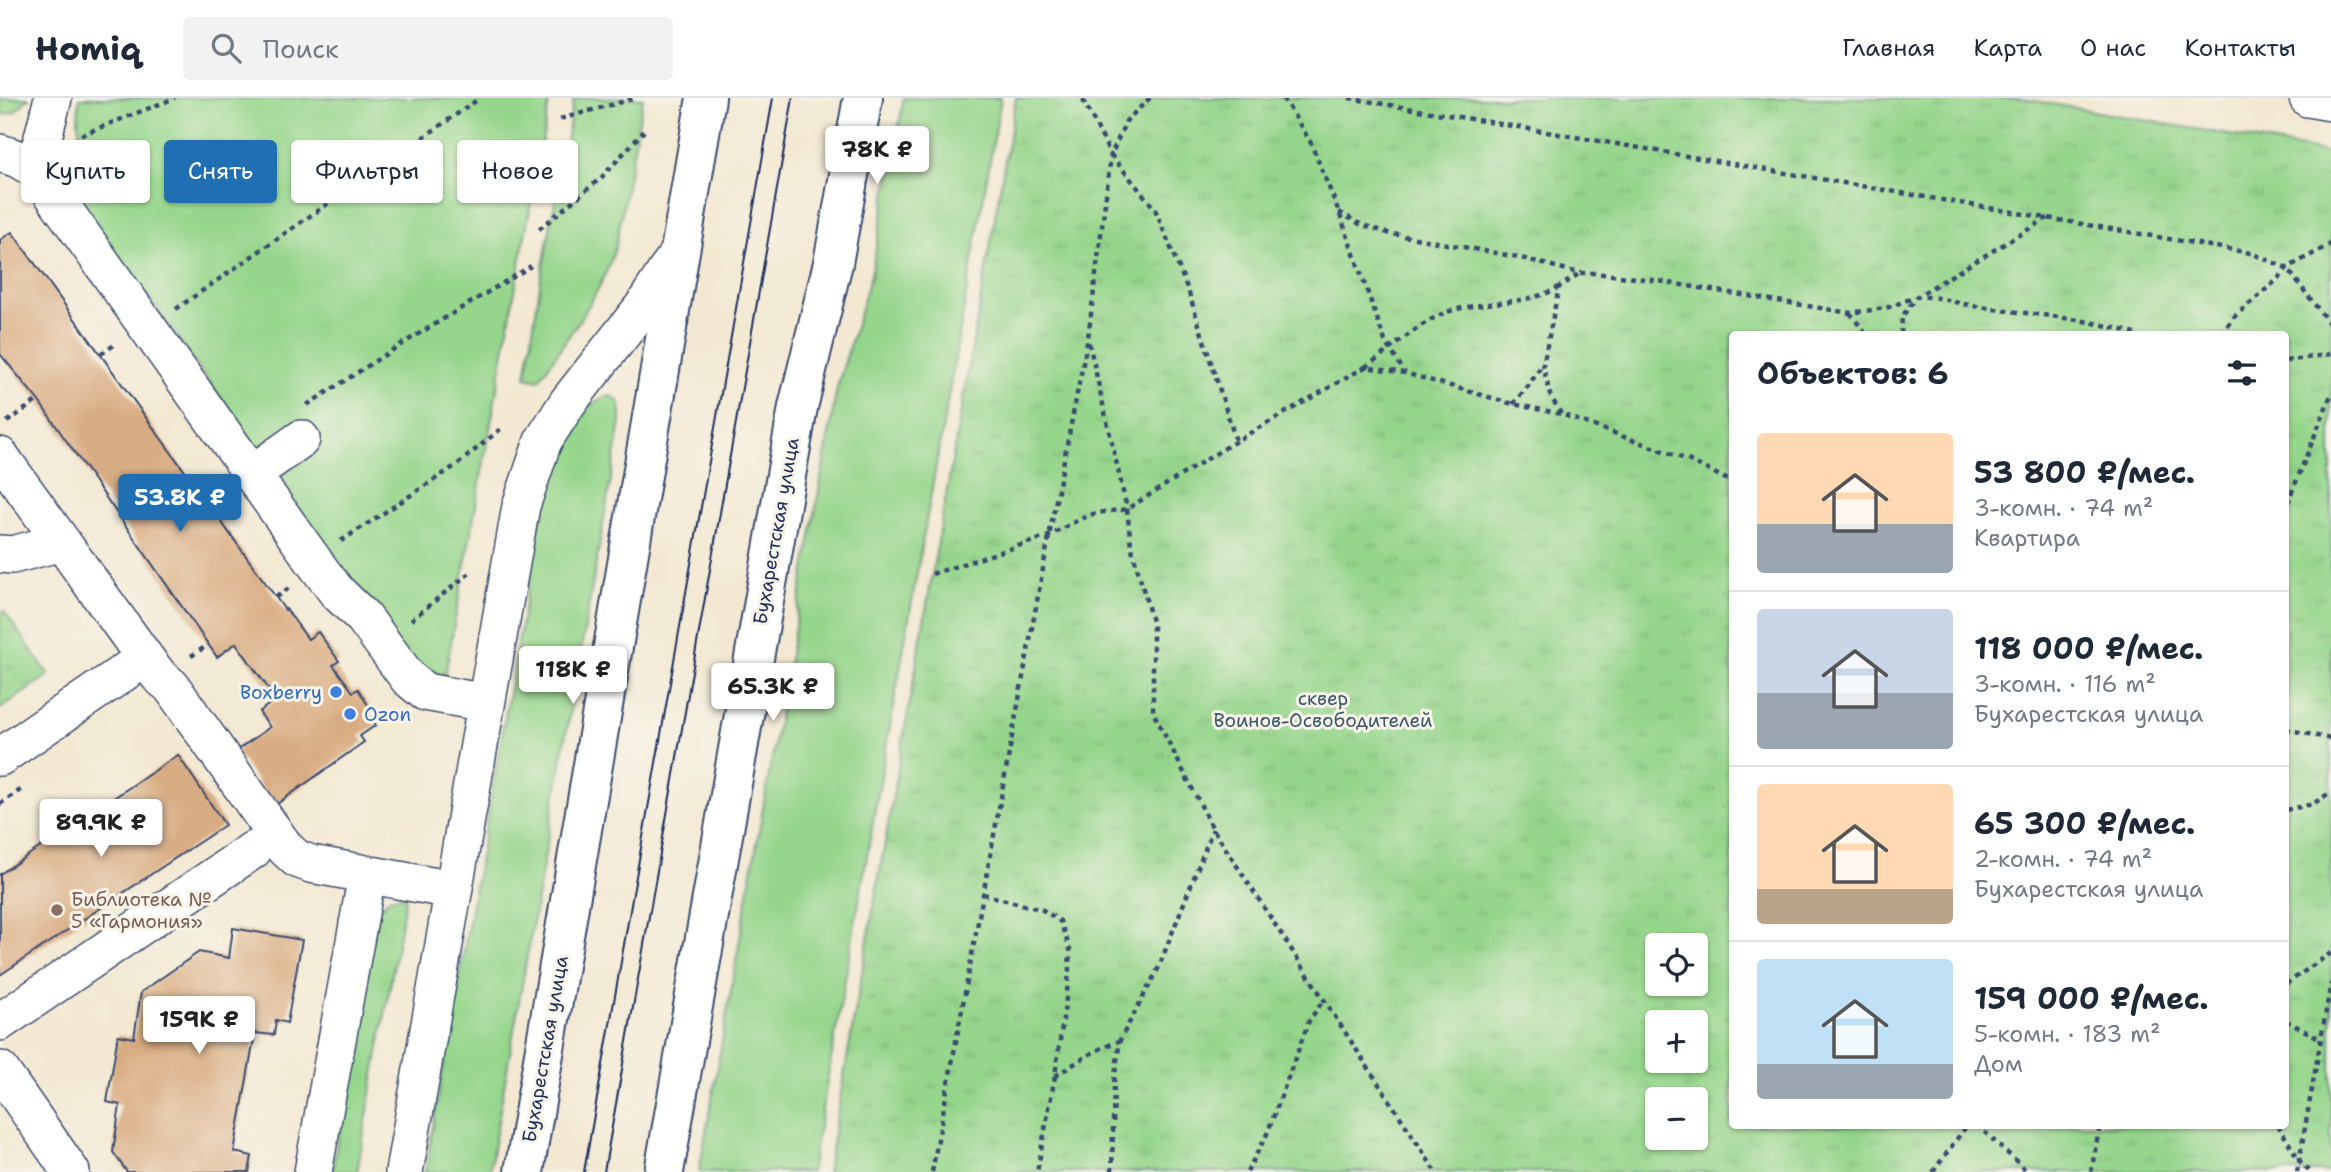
<!DOCTYPE html>
<html lang="ru">
<meta charset="utf-8">
<style>
body{margin:0;font-family:"Shantell Sans",sans-serif;background:#f2f2f3;color:#1f2937;height:100vh;display:flex;flex-direction:column;font-size:26px;white-space:nowrap}
*{box-sizing:border-box;margin:0}
p{font-size:23px;color:#747a83}
.icon{flex:none;width:38px;height:38px;fill:none;stroke:currentColor;stroke-width:2;stroke-linecap:round;stroke-linejoin:round}
.map{position:relative;flex:1;overflow:hidden}
.sheet{position:absolute;left:1729px;top:233px;width:560px;height:798px;display:flex;flex-direction:column;background:#fff;border-radius:7px;box-shadow:0 2px 5px #0004}
.sheet>*{flex:none}
.guide{position:absolute;left:21px;top:42px;width:665px;height:63px;display:flex;gap:14px}
.tools{position:absolute;left:1645px;top:835px;display:grid;gap:14px}
.tools a{display:grid;place-items:center;width:63px;height:63px;border-radius:7px;background:#fff;box-shadow:0 2px 5px #0004;font-size:35px}
.price{position:absolute;translate:-50% -60px;padding:0 16px;border-radius:7px;background:#fff;color:#222;font-size:23px;line-height:46px;filter:drop-shadow(0 2px 4px #0008)}
.price::after{content:'';position:absolute;left:50%;top:42px;width:21px;height:16px;margin-left:-10px;background:inherit;clip-path:polygon(0 0,100% 0,50% 100%)}
.price.active{background:#1f6fb2;color:#fff}
ul{padding:0;list-style:none}
li{display:flex;align-items:center;gap:21px;height:175px;padding:0 28px}
li+li{border-top:2px solid #e0e1e3}
li span{display:grid;place-items:center;flex:none;width:196px;height:140px;border-radius:7px;color:#555}
li>.icon{margin-inline-start:auto}
span .icon{width:84px;height:84px;fill:#fffc;stroke-width:1}
li b{font-size:30px}
h2{display:flex;justify-content:space-between;align-items:center;height:84px;padding:0 28px;font-size:30px}
.chip{padding:0 24px;border-radius:7px;background:#fff;box-shadow:0 2px 5px #0004;font-size:24px;line-height:63px}
.chip.active{background:#1f6fb2;color:#fff}
header{display:flex;align-items:center;gap:42px;box-sizing:border-box;height:98px;padding:0 35px;background:#fff;border-bottom:2px solid #e0e1e3}
header strong{font-size:33px}
nav{display:flex;gap:38px;margin-inline-start:auto;font-size:24px}
.search{width:490px;height:63px;background:#f2f2f3;display:flex;align-items:center;gap:18px;box-sizing:border-box;padding:0 24px;border-radius:7px;color:#747a83;font-size:26px}
.map>svg:first-child{display:block}
</style>
<header>
<strong>Homiq</strong>
<div class="search"><svg class="icon" aria-label="search" viewBox="0 0 24 24"><circle cx="10" cy="10" r="6"/><path d="M15 15l6 6"/></svg>Поиск</div>
<nav><a>Главная</a><a>Карта</a><a>О нас</a><a>Контакты</a></nav>
</header>
<div class="map">
<svg width="2331" height="1074" viewBox="0 0 2331 1074">
<defs>
<pattern id="park-tufts" width="24" height="20" patternUnits="userSpaceOnUse" patternTransform="scale(1.75)"><rect width="24" height="20" fill="#96d68c"/><path d="M3 7l-1-3M5 7V3M7 7l1-3M15 17l-1-3M17 17v-4M19 17l1-3" fill="none" stroke="#81b87b"/></pattern>
</defs>
<rect width="100%" height="100%" fill="#f7f3e8"/>
<filter id="ink" filterUnits="userSpaceOnUse"><feTurbulence type="fractalNoise" baseFrequency=".0143" numOctaves="2"/><feDisplacementMap in="SourceGraphic" scale="14" xChannelSelector="R" yChannelSelector="G"/><feConvolveMatrix kernelMatrix="1 2 1 2 8 2 1 2 1" color-interpolation-filters="sRGB"/></filter>
<filter id="wash" filterUnits="userSpaceOnUse"><feTurbulence type="fractalNoise" baseFrequency=".00686" numOctaves="4" result="noise"/><feDisplacementMap in="SourceGraphic" scale="28" xChannelSelector="R" yChannelSelector="G"/><feGaussianBlur stdDeviation="1.57" result="paint"/><feColorMatrix in="noise" values="0 0 0 0 0 0 0 0 0 0 0 0 0 0 0 0 0 1.4 0 .05"/><feComposite in="paint" operator="in"/></filter>
<g filter="url(#wash)">
<rect width="100%" height="100%" fill="#f3e9d3"/>
<path fill="#96d68c" stroke="#588275" stroke-width="2" d="M0,0H29L14,14L1,17Z
M79,0H550L445,577L413,570L277,380L316,353L295,324L257,351L136,182L80,113L86,70L78,26Z
M574,0H643L616,147C602,197 567,239 539,282L526,279L541,180Z
M904,0H1001L811,1074H699L837,290L871,177Z
M609,298C622,300 621,313 621,324L489,1074H425L541,414C551,380 568,308 609,298Z
M406,797L357,1074H332L378,812L390,800Z"/>
<path fill="url(#park-tufts)" stroke="#588275" stroke-width="2" fill-rule="evenodd" d="M1016,0H2019L2331,55V1074H827ZM1732,236H2286V1027H1732ZM1657,847H1696V886H1657ZM1657,924H1696V962H1657ZM1657,1001H1696V1040H1657Z
M4,513L49,577L0,611V516Z"/>
<g id="blocks">
<path fill="#d9ad83" d="M12,134L285,512L286,511L308,541L318,534L339,563L333,567L353,594L358,591L370,610L366,613L376,627L360,638L364,644L274,708L236,653L270,629L259,614L276,601L236,545L217,559L38,302L0,256V142Z
M178,657L225,727L0,877V776Z
M233,830L302,842L287,925L276,922L274,937L255,935L234,1054L252,1058L249,1074H127L113,1054L120,1007L107,1004L118,937L134,940L141,894L199,854L229,860Z"/>
</g>
</g>
<g filter="url(#ink)">
<use href="#blocks" fill-opacity="0" stroke="#3b4b70" stroke-width="2"/>
<g fill="none" stroke-linecap="round" stroke-linejoin="round">
<g stroke="#3b4b70" stroke-width="40">
<path id="minor" d="M2308,0L2331,4
M0,55L18,61L35,71L318,469L337,494L364,520L408,580L425,594L486,605
M35,71L53,0
M0,358L145,560L159,578L171,588L286,751L297,761L311,766L453,792
M252,376L301,341
M0,456L12,457L62,444
M0,659L145,560
M0,924L253,752
M0,972L71,1074
M313,1074L367,777
M404,1074L521,408L543,343L568,304L643,209L680,152"/>
</g>
<g stroke="#3b4b70" stroke-width="42">
<path id="major" d="M524,1074L706,0
M664,1074L798,309L833,165L863,0"/>
</g>
<path stroke="#3b4b70" stroke-width="4.5" stroke-dasharray="5 5" stroke-linecap="butt" d="M1150,0L1126,23L1111,57L1155,111L1188,192L1236,343
M1283,0L1310,43L1339,114L1385,243L1405,275
M1349,0L2251,155L2287,170L2331,228
M560,21L636,0
M81,37L175,0
M1339,114L1360,126L1388,135L1517,159L1579,175H1595L1652,182L1850,215L1886,210L1916,199L2049,119
M539,131L601,80L644,33
M176,211L480,0
M1850,215L1866,236
M1901,236L1902,219L1916,199C1937,197 1954,205 1974,208C2028,217 2083,218 2135,236
M2221,236L2235,218L2277,182L2287,170L2331,146
M1089,245L1127,411L1131,447L1153,527V614L1213,731L1436,1074
M101,256L117,245
M2286,263L2331,256
M1365,269C1390,253 1420,224 1447,214C1482,202 1528,208 1559,189
M1513,306L1529,287L1542,267
M307,307L397,249L531,168
M1561,316L1550,297L1543,267L1559,189L1579,176
M7,324L38,302
M2286,415L2292,394L2331,297
M341,443L458,366L503,329
M932,476L1049,438L1078,422L1096,415L1127,411L1236,343L1365,269L1405,275L1513,306L1561,316L1688,362L1732,384
M276,499L289,490
M411,522L472,473
M191,558L208,547
M2286,631L2331,641
M0,706L22,691
M2286,712L2313,706L2331,694
M983,796L1043,812L1060,823L1070,851L1068,886L1055,978L1037,1074
M2286,886L2331,855
M2286,923L2321,941
M1055,978L1095,953L1119,943
M1977,1027L2028,1074
M2278,1027L2299,1062L2309,1074
M932,1074L1049,438L1088,240L1111,57L1082,0
M1112,1074L1114,984L1120,942L1158,871L1213,731
M1247,1074L1267,1036L1309,923L1324,901
M1933,1074L1967,1027
M2091,1074L2100,1027
M2297,1074L2331,885"/>
<use href="#minor" stroke="#fff" stroke-width="37"/>
<use href="#major" stroke="#fff" stroke-width="38"/>
<path stroke="#1b2f5e" stroke-width="2" d="M584,1074L773,0
M604,1074L793,0"/>
</g>
</g>
<g fill="#3f7fe0" stroke="#f7f3e8" stroke-width="2.5">
<circle cx="336" cy="594" r="7"/>
<circle cx="350" cy="616" r="7"/>
</g>
<circle fill="#8d6e63" stroke="#f7f3e8" stroke-width="2.5" cx="57" cy="812" r="7"/>
<g text-anchor="middle" dominant-baseline="central" stroke-width="6" stroke-linejoin="round" paint-order="stroke">
<g font-size="19" fill="#1b2f5e" stroke="#f7f3e8">
<text transform="translate(776 433) rotate(-80)">Бухарестская улица</text>
<text transform="translate(545 951) rotate(-80)">Бухарестская улица</text>
</g>
<g font-size="19" fill="#366cbe" stroke="#f7f3e8" text-anchor="end">
<text x="322" y="594">Boxberry</text>
<text x="364" y="616" text-anchor="start">Ozon</text>
</g>
<g font-size="19" fill="#3a596a" stroke="#f7f3e8">
<text x="1323" y="600">сквер<tspan x="1323" dy="22">Воинов-Освободителей</tspan></text>
</g>
<g font-size="19" fill="#785e54" stroke="#f7f3e8" text-anchor="start">
<text x="71" y="801">Библиотека №<tspan x="71" dy="22">5 «Гармония»</tspan></text>
</g>
</g>
</svg>
<div class="tools">
<a><svg class="icon" aria-label="locate" viewBox="0 0 24 24"><circle cx="12" cy="12" r="6"/><path d="M12 2v4M12 18v4M2 12h4M18 12h4"/></svg></a>
<a>+</a>
<a>−</a>
</div>
<b class="price" style="left:877px;top:88px">78K ₽</b>
<b class="price active" style="left:180px;top:436px">53.8K ₽</b>
<b class="price" style="left:573px;top:608px">118K ₽</b>
<b class="price" style="left:773px;top:625px">65.3K ₽</b>
<b class="price" style="left:101px;top:761px">89.9K ₽</b>
<b class="price" style="left:199px;top:958px">159K ₽</b>
<div class="guide">
<a class="chip">Купить</a>
<a class="chip active">Снять</a>
<a class="chip">Фильтры</a>
<a class="chip">Новое</a>
</div>
<section class="sheet">
<h2>Объектов: 6<svg class="icon" aria-label="filters" viewBox="0 0 24 24"><path d="M4 7h16M4 17h16"/><circle cx="9" cy="7" r="2"/><circle cx="15" cy="17" r="2"/></svg></h2>
<ul>
<li><span style="background:linear-gradient(#ffd9b3 65%,#9aa5b1 0)"><svg class="icon" aria-label="home" viewBox="0 0 24 24"><path d="M3 11l9-7 9 7M6 9v11h12V9"/></svg></span><div><b>53 800 ₽/мес.</b><p>3-комн. · 74 m²</p><p>Квартира</p></div></li>
<li><span style="background:linear-gradient(#c9d6e8 60%,#9aa5b1 0)"><svg class="icon" aria-label="home" viewBox="0 0 24 24"><path d="M3 11l9-7 9 7M6 9v11h12V9"/></svg></span><div><b>118 000 ₽/мес.</b><p>3-комн. · 116 m²</p><p>Бухарестская улица</p></div></li>
<li><span style="background:linear-gradient(#ffd9b3 75%,#b9a48a 0)"><svg class="icon" aria-label="home" viewBox="0 0 24 24"><path d="M3 11l9-7 9 7M6 9v11h12V9"/></svg></span><div><b>65 300 ₽/мес.</b><p>2-комн. · 74 m²</p><p>Бухарестская улица</p></div></li>
<li><span style="background:linear-gradient(#bfe0f5 75%,#9aa5b1 0)"><svg class="icon" aria-label="home" viewBox="0 0 24 24"><path d="M3 11l9-7 9 7M6 9v11h12V9"/></svg></span><div><b>159 000 ₽/мес.</b><p>5-комн. · 183 m²</p><p>Дом</p></div></li>
</ul>
</section>
</div>
